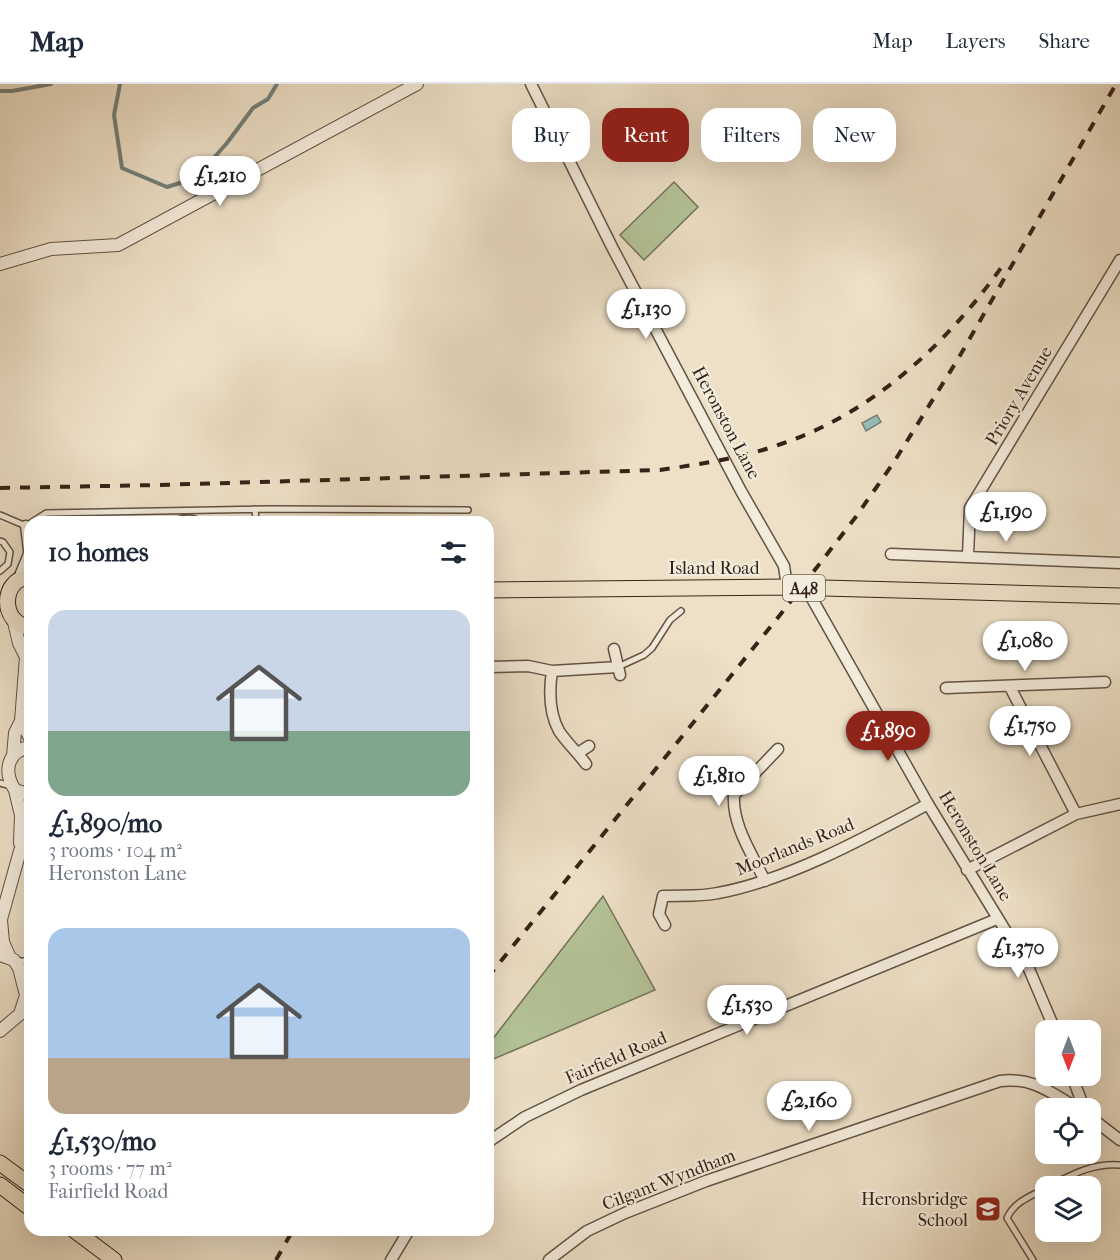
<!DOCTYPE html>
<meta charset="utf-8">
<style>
body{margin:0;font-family:"IM FELL French Canon",serif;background:#f6f6f7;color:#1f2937;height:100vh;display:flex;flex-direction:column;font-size:22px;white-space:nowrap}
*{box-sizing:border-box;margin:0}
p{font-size:20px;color:#747a83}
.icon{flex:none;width:33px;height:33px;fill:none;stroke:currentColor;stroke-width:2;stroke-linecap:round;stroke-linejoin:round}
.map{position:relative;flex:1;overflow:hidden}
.details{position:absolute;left:24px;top:432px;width:470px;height:720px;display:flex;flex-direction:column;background:#fff;border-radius:18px;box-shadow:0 6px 24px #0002}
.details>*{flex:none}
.banner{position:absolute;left:512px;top:24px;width:518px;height:54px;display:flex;gap:12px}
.needle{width:39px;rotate:180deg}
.tools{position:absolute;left:1035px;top:936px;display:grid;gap:12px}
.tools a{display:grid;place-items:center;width:66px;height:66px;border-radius:12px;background:#fff;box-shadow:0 6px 24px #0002;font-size:30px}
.price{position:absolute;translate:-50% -51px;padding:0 14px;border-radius:21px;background:#fff;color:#222;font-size:20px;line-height:39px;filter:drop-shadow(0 2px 3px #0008)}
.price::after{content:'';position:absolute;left:50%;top:36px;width:18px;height:14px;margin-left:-9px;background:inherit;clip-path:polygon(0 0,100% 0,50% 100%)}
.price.active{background:#8f2418;color:#fff}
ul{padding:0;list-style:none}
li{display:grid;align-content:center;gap:12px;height:318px;padding:0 24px}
li span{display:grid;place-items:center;height:186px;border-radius:18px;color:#555}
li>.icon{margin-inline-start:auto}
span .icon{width:108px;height:108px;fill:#fffc;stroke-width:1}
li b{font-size:26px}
h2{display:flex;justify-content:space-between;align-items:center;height:72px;padding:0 24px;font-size:26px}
.pill{padding:0 21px;border-radius:18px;background:#fff;box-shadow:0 6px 24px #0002;font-size:21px;line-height:54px}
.pill.active{background:#8f2418;color:#fff}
header{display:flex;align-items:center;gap:36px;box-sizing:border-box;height:84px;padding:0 30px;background:#fff;border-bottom:2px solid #e0e1e3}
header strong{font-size:28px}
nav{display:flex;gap:33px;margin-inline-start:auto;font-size:21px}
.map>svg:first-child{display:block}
</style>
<header>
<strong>Map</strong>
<nav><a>Map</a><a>Layers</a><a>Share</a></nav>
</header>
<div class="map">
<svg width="1120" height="1176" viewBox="0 0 1120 1176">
<rect width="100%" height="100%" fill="#ede0c7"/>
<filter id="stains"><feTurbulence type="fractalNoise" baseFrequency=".00333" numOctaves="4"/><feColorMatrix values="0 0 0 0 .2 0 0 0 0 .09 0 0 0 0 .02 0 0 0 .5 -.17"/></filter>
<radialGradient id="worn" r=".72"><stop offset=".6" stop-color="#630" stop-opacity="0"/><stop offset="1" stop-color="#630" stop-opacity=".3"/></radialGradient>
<path fill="#b4c398" stroke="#747358" stroke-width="1.5" d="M674,98L698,123L644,176L620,151Z
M603,812L655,906L489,977L488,961Z"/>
<path fill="#9abdb9" stroke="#727f79" stroke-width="1.5" d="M877,331L881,338L866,347L862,339Z"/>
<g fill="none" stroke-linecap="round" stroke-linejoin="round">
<path stroke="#727f79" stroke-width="4" d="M120,0L114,31L122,84L167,103L196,94L227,59L253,24L268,15L277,0
M0,7H12L51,0"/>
<g stroke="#635244" stroke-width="8">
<path id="service" d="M255,425L256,438
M0,431L26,442
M32,438L46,429L269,425L468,426
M174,438C182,433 194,433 201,438
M0,457L3,458L10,468L8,480L0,487
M618,583L644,571L652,564L670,536L681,527
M0,699L11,702
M16,877H30
M1049,1102C1073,1090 1093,1079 1120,1081
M1033,1176L1007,1134C1014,1118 1031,1112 1046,1104"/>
</g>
<g stroke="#635244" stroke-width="13">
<path id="minor" d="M531,0L612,163L741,407L784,482L787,503
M26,442L30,474
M891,470L1120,479
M968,472L970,424L1120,176
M19,494L29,470
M806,504L928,720L1029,885L1055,946
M614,565L620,591
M488,583L528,582L552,587L618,583
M552,587C549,607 549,629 559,647C567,659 578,669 586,680
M1010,603L1076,730
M946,604L1105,598
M578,669L589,662
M967,786L1076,730L1120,720
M765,797C752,770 732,741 734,711L778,665
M665,841L659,830L663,812C680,811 700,813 718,809C788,796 865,754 928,720
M1072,992L1084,1024
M1090,1033L1120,1056
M488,1058L525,1033L581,1006L997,835
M391,1176L409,1146
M549,1176L587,1147L625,1129L706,1097L1000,997C1033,993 1050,1008 1077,1024"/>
</g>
<g stroke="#635244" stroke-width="14">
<path id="tertiary" d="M0,180L51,165L118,161L417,0
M14,538L19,559L26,573
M21,637L30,654
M30,663C7,667 3,688 15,706L30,711
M13,672L15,649L21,637L26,573L30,567
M15,706L21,731L20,759
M1,836L3,858L10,874
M0,839L20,767L30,743
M0,871L14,876L19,884L26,911L20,930L0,947"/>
</g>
<g stroke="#352318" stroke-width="17">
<path id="primary" d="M30,493C0,494 0,541 30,543
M488,506L787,503L1120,512
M0,1079L30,1101
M0,1101L30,1124
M74,1146L114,1176"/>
</g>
<use href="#service" stroke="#f3ebdb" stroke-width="5"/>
<use href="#minor" stroke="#f3ebdb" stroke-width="10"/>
<use href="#tertiary" stroke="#f3ebdb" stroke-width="12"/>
<use href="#primary" stroke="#ede0c7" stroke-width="15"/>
<path stroke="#352318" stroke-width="4" stroke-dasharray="10 10" stroke-linecap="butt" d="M0,404L159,401L660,386C701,380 742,374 781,360C873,329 948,259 1003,181
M488,893L780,531L855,434L894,378L958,275L1116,0
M276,1176L293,1146"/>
</g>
<defs>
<g id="school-square" transform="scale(1.35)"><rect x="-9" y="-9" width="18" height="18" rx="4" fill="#8f2418" stroke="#f3ebdb"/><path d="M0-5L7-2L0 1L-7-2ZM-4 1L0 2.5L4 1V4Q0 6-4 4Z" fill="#fff"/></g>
</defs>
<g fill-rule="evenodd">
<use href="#school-square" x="988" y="1125"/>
</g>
<g text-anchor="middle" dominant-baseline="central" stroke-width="4.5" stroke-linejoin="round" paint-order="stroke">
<rect fill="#f3ebdb" stroke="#6e5f52" stroke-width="1.5" x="783" y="491" width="42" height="26" rx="4.5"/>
<g font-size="16" font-weight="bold" fill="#352318">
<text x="804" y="504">A48</text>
</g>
<g font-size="18" fill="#352318" stroke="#f3ebdb">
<text transform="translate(1019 312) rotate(-59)">Priory Avenue</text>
<text transform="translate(726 339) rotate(62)">Heronston Lane</text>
<text x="714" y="484">Island Road</text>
<text transform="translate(975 762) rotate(59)">Heronston Lane</text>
<text transform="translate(795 763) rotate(-22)">Moorlands Road</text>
<text transform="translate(616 974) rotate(-23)">Fairfield Road</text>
<text transform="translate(669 1096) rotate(-21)">Cilgant Wyndham</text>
</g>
<g font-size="18" fill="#352318" stroke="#f3ebdb" text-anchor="end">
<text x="968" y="1115">Heronsbridge<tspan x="968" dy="21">School</tspan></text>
</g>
</g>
<rect width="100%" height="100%" filter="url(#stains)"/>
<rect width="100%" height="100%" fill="url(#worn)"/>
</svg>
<div class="tools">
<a><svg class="needle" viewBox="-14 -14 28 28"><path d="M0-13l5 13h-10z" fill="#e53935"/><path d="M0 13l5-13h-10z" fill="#747a83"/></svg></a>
<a><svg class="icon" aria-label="locate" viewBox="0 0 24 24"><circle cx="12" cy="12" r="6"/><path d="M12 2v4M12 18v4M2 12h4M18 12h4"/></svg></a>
<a><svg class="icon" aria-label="layers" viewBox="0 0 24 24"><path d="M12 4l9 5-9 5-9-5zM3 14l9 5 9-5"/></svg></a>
</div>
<b class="price" style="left:220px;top:123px">£1,210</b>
<b class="price" style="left:646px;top:256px">£1,130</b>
<b class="price" style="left:1006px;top:459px">£1,190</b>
<b class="price" style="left:1025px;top:588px">£1,080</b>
<b class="price" style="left:1030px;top:673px">£1,750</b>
<b class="price active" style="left:888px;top:678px">£1,890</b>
<b class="price" style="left:719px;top:723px">£1,810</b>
<b class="price" style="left:1018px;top:895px">£1,370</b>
<b class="price" style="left:747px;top:952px">£1,530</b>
<b class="price" style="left:809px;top:1048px">£2,160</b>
<div class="banner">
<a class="pill">Buy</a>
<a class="pill active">Rent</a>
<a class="pill">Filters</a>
<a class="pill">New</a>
</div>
<section class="details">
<h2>10 homes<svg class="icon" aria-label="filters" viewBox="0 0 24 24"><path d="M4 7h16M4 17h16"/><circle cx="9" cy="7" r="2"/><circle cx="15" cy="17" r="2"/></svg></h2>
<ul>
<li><span style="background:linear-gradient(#c9d6e8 65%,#7fa58c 0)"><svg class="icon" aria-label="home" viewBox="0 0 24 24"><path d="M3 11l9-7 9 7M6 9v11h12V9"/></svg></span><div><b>£1,890/mo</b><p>3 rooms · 104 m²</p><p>Heronston Lane</p></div></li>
<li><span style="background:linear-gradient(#a9c7e8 70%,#b9a48a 0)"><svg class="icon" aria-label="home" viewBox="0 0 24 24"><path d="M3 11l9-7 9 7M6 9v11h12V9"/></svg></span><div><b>£1,530/mo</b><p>3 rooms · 77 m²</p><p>Fairfield Road</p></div></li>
</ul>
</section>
</div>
